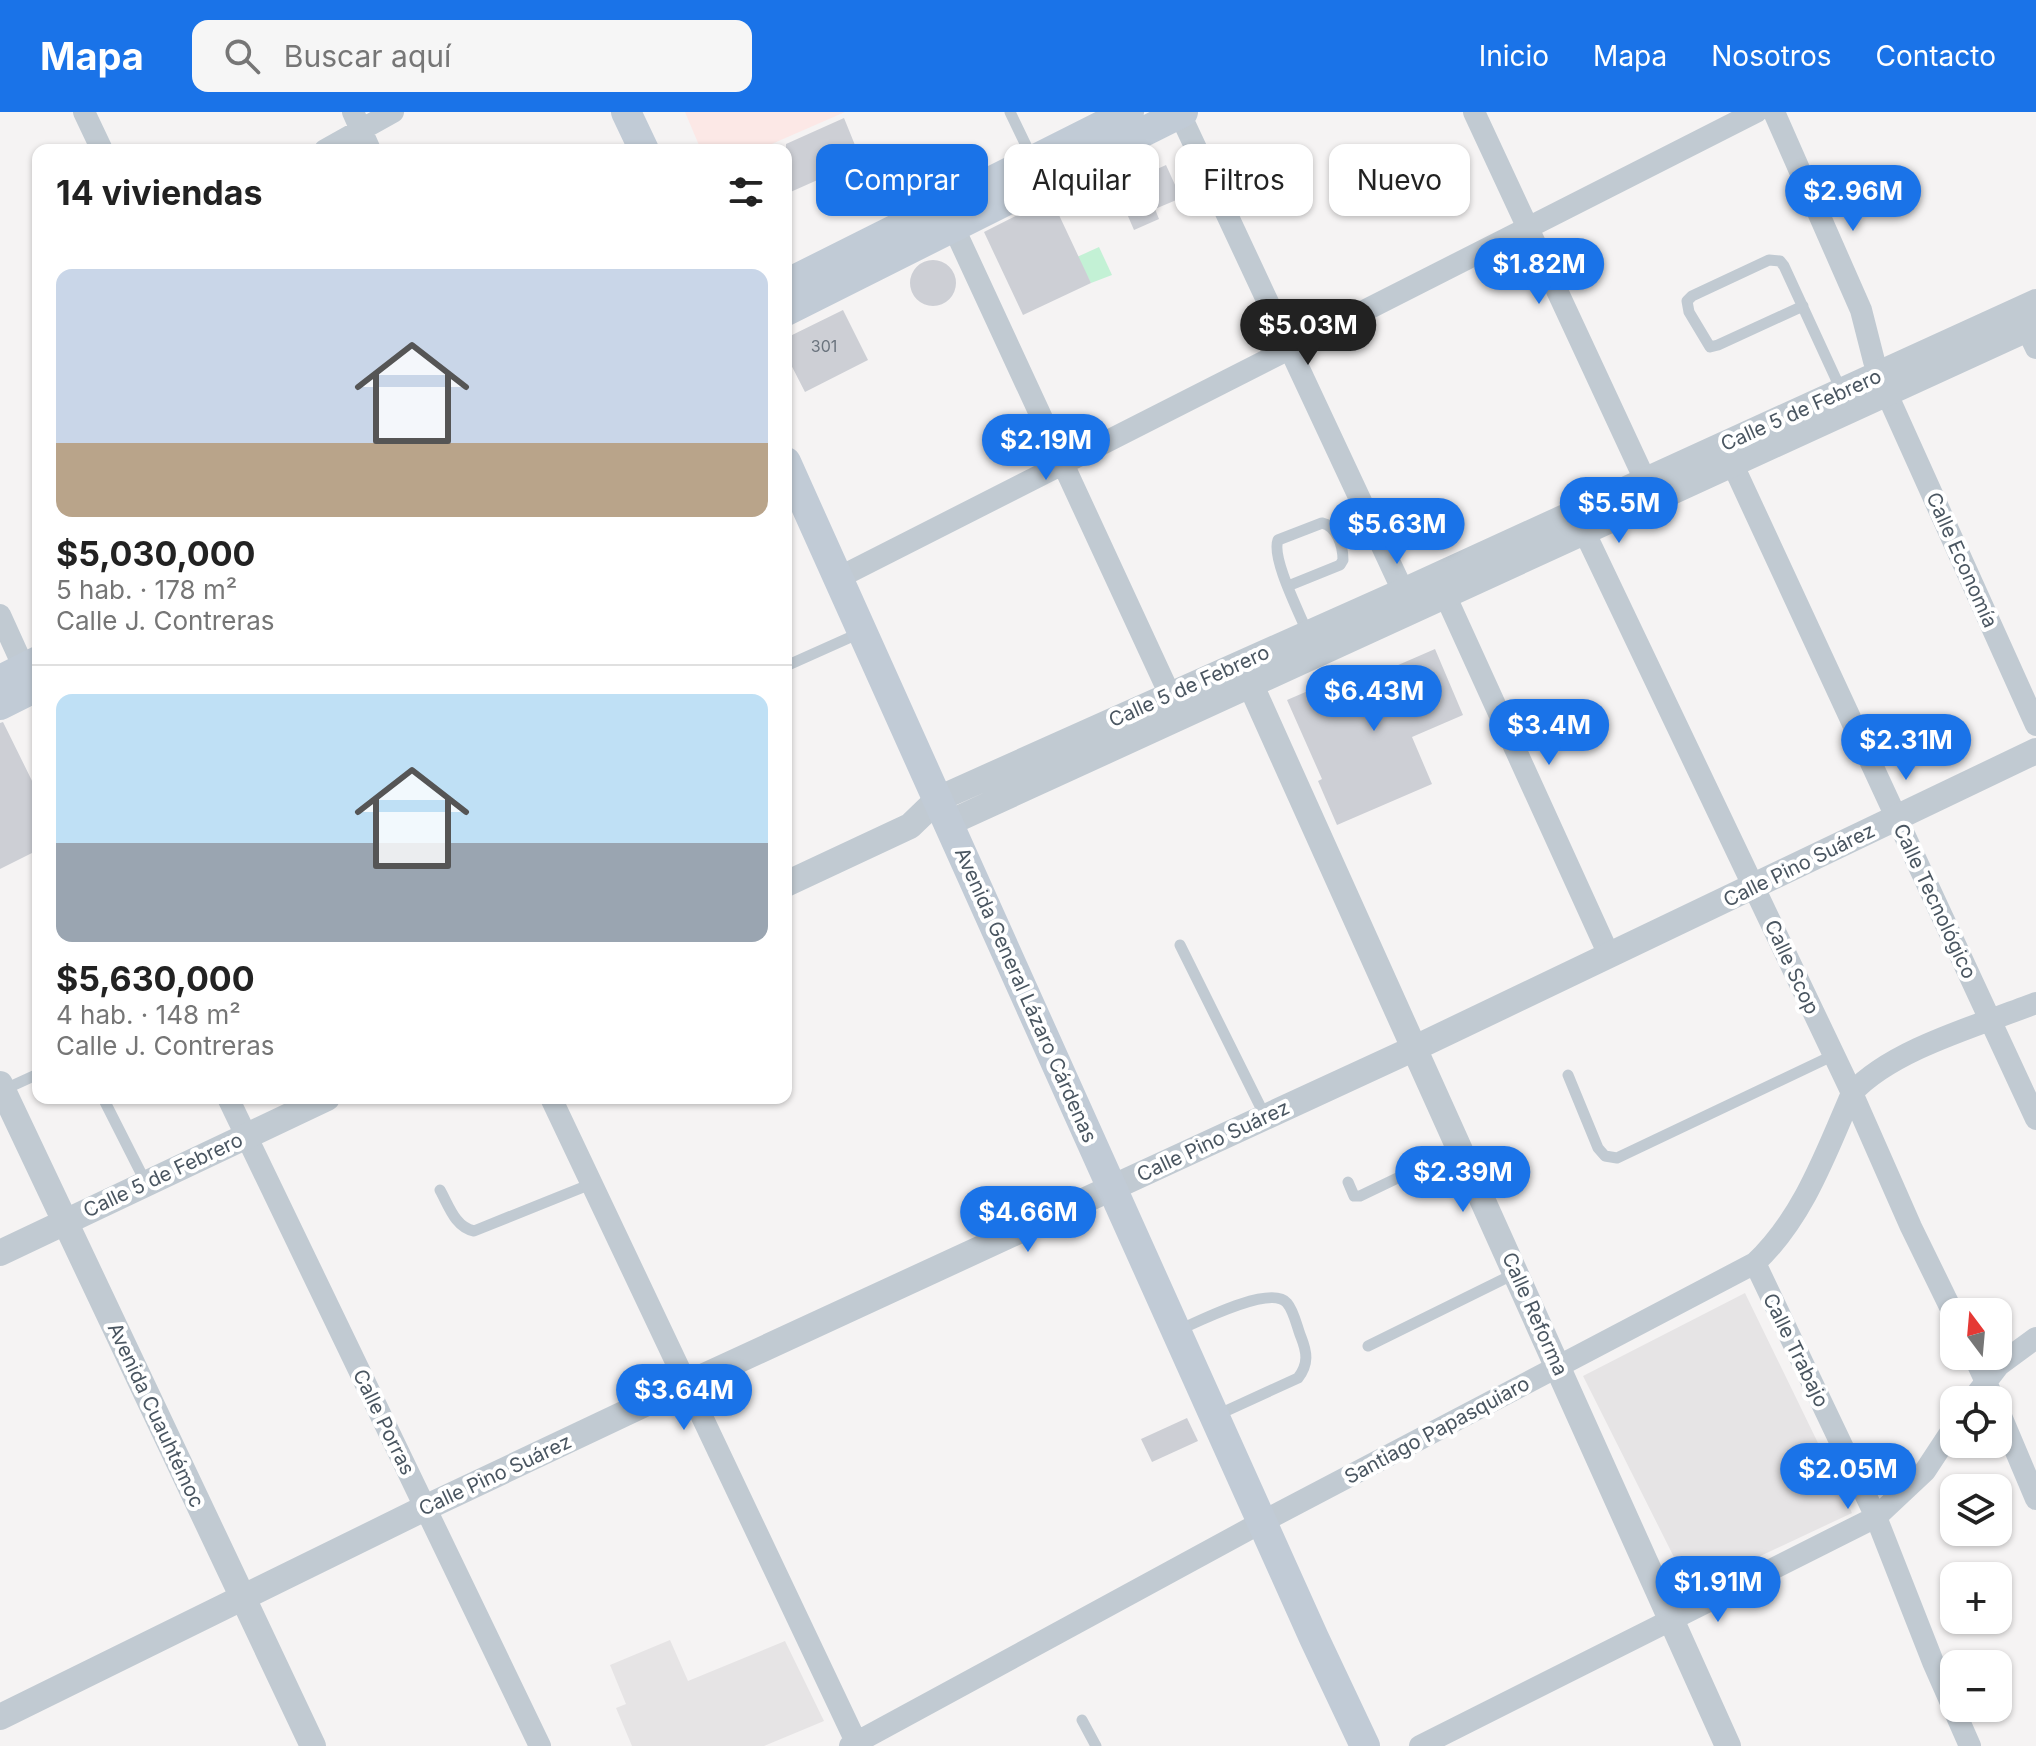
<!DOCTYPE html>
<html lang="es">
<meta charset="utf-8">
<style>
body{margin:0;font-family:Inter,sans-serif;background:#f6f6f6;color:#222;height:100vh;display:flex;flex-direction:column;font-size:30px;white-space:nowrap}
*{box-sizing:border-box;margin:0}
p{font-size:26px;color:#767676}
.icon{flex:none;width:44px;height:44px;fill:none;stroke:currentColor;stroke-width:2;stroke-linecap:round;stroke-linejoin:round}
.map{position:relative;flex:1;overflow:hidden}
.drawer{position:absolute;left:32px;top:32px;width:760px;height:960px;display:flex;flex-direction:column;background:#fff;border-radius:16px;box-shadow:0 2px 6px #0004}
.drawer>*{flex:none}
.top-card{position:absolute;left:816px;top:32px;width:760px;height:72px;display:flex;gap:16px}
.needle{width:52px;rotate:344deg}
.buttons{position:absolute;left:1940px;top:1186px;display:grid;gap:16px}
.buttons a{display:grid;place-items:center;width:72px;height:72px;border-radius:16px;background:#fff;box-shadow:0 2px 6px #0004;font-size:40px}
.price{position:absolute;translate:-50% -68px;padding:0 18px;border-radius:28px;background:#1a73e8;color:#fff;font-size:26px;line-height:52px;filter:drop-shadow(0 2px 4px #0008)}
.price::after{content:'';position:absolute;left:50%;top:48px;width:24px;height:18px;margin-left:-12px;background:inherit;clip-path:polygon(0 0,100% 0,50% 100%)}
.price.active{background:#222;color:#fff}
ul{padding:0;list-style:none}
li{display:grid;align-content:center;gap:16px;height:424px;padding:0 24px}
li+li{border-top:2px solid #e0e0e0}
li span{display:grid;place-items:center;height:248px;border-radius:16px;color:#555}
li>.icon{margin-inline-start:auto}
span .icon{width:144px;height:144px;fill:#fffc;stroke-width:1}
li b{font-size:34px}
h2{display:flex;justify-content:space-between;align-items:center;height:96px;padding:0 24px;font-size:34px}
.pill{padding:0 28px;border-radius:16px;background:#fff;box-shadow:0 2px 6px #0004;font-size:28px;line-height:72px}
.pill.active{background:#1a73e8;color:#fff}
header{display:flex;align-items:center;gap:48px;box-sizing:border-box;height:112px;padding:0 40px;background:#1a73e8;color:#fff}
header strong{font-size:38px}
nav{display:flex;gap:44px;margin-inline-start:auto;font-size:28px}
.search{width:560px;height:72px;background:#f6f6f6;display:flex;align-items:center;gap:20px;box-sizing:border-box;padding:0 28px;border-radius:16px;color:#767676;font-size:30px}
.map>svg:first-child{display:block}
</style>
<header>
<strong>Mapa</strong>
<div class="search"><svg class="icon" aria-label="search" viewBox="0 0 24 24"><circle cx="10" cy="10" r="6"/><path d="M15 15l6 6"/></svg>Buscar aquí</div>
<nav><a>Inicio</a><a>Mapa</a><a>Nosotros</a><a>Contacto</a></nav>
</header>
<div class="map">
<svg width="2036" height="1634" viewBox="0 0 2036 1634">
<rect width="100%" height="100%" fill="#f5f3f3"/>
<path fill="#e6e4e5" d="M1745,1181L1852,1401L1690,1477L1583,1264Z
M670,1528L688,1569L785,1529L824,1609L764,1634H632L616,1596L626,1592L610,1553Z"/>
<path fill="#fce8e6" d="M685,0H845L758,38H701Z"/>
<path fill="#c3f1d5" d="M1099,135L1112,163L1091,171L1077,145Z"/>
<path fill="#cdcfd5" d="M844,6L874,80L834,96L822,66L786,82V32Z
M1127,50L1135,67L1166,53L1181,86L1155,97L1159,107L1134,118L1108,58Z
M1051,86L1091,171L1023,203L984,120Z
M910 171a23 23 0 1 1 46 0a23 23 0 1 1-46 0Z
M843,198L868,248L805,280L786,243V226Z
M1435,537L1463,603L1412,625L1432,672L1337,713L1318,669L1322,667L1287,588L1338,566L1343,577Z
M3,610L38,681V738L0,757V611Z
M1187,1306L1198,1329L1152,1350L1141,1327Z"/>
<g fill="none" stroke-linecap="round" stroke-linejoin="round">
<path stroke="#c1cad2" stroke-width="11" d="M1010,0L1033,48
M1803,194L1718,233L1710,235L1689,200L1687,189L1692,184L1769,148L1780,149L1784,154L1842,280
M1288,474L1340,453L1343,448C1343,434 1337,414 1322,411L1278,428C1271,446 1300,502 1308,522
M786,554L862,520
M1180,833L1265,1004
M1568,963L1598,1036L1605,1044L1617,1046L1834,943
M3,978L38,962
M103,986L146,1071
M1348,1070L1354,1084H1360L1460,1036
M440,1078C449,1094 455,1115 474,1119L591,1072
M1177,1219C1197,1210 1271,1172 1287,1191C1294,1199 1297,1215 1301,1225C1307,1240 1309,1252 1298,1266L1215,1304
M1368,1234L1516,1161
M1082,1608L1096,1634"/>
<path stroke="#c1cad2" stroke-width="22" d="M84,0L102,38
M353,0L370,38
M1179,0L1403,479
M1474,0L1652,383
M1774,0L1861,198L1874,249L1887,282L2036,613
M325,38L393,0
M953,114L1176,596
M2027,217L2036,236
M1733,353L2036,1007
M1585,421L1852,981L1911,1115L1954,1203
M838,466L1756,0
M1446,485L1609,843
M0,503L29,567
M228,986L540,1634
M551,986L858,1634
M1755,1151L1876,1405L1933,1550L1970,1634
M1974,1244L1990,1279
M1972,1288L1999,1253L2036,1226
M1998,1297L2036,1387
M850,1634L1262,1410L1755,1151C1803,1106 1826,1041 1852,981C1892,937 1980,913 2036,891
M1420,1634L1876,1405L1925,1359L1954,1315"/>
<path stroke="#c1cad2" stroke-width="26" d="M1244,558L1728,1634
M949,711L2036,213
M786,772L910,714L938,687L1403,479L2036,190
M0,972L313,1634
M0,1141L327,986
M0,1605L425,1396L687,1272L1415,936L2036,639"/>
<path stroke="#c1cbd6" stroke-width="30" d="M626,0L644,38
M786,172L1129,0
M786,199L1183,0
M786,350L1314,1526L1365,1634
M0,568L38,549
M0,593L38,574"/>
</g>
<g text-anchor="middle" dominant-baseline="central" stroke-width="8" stroke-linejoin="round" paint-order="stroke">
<g font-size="16" fill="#6b747e">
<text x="824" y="234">301</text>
</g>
<g font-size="20" fill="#4a5661" stroke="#fff">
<text transform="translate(1801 298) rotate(-24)">Calle 5 de Febrero</text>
<text transform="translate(1962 448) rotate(66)">Calle Economía</text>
<text transform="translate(1189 574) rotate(-24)">Calle 5 de Febrero</text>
<text transform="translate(1799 753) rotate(-26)">Calle Pino Suárez</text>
<text transform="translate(1935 789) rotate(65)">Calle Tecnológico</text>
<text transform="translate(1792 855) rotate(65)">Calle Scop</text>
<text transform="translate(1026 883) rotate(66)">Avenida General Lázaro Cárdenas</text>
<text transform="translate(1213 1029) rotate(-25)">Calle Pino Suárez</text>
<text transform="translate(163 1063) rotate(-25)">Calle 5 de Febrero</text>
<text transform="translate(1535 1202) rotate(66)">Calle Reforma</text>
<text transform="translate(1796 1238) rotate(64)">Calle Trabajo</text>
<text transform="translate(156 1303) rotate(65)">Avenida Cuauhtémoc</text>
<text transform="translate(384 1310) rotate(64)">Calle Porras</text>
<text transform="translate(1437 1318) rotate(-28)">Santiago Papasquiaro</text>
<text transform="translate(495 1363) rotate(-25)">Calle Pino Suárez</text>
</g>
</g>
</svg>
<div class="buttons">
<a><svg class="needle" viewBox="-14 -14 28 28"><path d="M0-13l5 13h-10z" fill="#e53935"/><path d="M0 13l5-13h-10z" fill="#767676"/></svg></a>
<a><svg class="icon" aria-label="locate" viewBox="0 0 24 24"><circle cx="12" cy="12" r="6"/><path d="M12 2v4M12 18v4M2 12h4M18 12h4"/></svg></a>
<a><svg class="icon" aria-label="layers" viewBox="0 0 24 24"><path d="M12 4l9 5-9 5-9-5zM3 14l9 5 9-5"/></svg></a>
<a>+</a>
<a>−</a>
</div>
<b class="price" style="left:1853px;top:121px">$2.96M</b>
<b class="price" style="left:1539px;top:194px">$1.82M</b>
<b class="price active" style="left:1308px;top:255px">$5.03M</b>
<b class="price" style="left:1046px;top:370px">$2.19M</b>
<b class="price" style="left:1619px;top:433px">$5.5M</b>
<b class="price" style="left:1397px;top:454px">$5.63M</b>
<b class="price" style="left:1374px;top:621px">$6.43M</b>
<b class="price" style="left:1549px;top:655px">$3.4M</b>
<b class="price" style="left:1906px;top:670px">$2.31M</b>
<b class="price" style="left:1463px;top:1102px">$2.39M</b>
<b class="price" style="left:1028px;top:1142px">$4.66M</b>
<b class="price" style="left:684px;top:1320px">$3.64M</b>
<b class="price" style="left:1848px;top:1399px">$2.05M</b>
<b class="price" style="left:1718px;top:1512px">$1.91M</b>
<div class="top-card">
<a class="pill active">Comprar</a>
<a class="pill">Alquilar</a>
<a class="pill">Filtros</a>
<a class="pill">Nuevo</a>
</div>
<section class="drawer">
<h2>14 viviendas<svg class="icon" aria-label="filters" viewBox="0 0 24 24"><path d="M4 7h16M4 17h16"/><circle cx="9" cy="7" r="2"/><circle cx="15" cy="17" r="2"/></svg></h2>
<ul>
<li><span style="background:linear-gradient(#c9d6e8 70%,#b9a48a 0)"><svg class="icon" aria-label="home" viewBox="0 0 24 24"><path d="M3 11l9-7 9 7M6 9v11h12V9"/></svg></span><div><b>$5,030,000</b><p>5 hab. · 178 m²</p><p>Calle J. Contreras</p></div></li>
<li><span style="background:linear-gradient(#bfe0f5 60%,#9aa5b1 0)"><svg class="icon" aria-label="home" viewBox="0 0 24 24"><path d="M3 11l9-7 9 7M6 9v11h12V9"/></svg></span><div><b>$5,630,000</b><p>4 hab. · 148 m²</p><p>Calle J. Contreras</p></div></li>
</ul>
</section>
</div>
